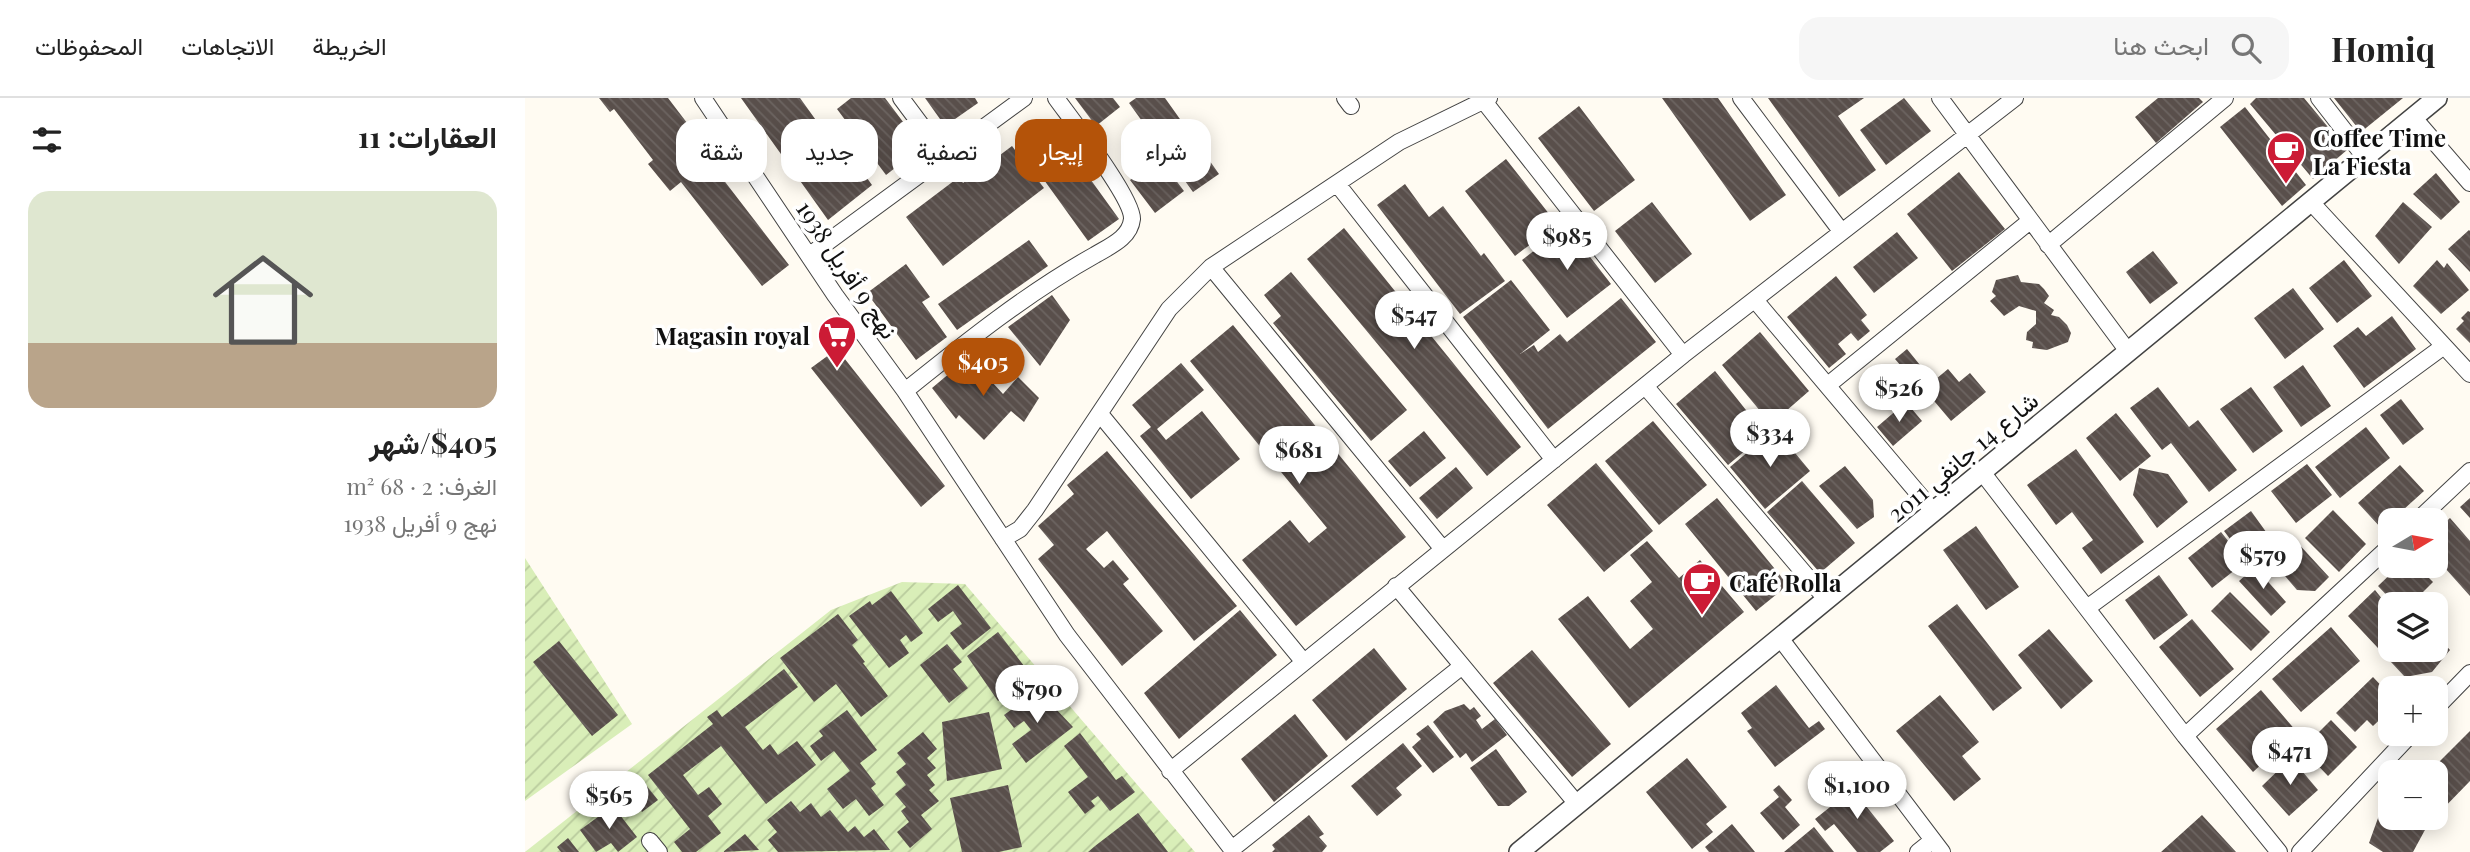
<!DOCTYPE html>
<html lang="ar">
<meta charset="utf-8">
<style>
body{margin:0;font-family:"Playfair Display",Vazirmatn,serif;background:#f6f6f6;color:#222;direction:rtl;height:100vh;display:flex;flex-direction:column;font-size:26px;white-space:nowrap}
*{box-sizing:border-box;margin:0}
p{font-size:23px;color:#767676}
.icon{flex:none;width:38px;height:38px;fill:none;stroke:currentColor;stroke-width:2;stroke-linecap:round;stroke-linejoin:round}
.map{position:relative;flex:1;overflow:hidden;direction:ltr}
.sheet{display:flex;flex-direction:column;background:#fff;width:525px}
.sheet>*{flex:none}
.banner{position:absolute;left:21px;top:21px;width:665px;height:63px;direction:rtl;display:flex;gap:14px}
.needle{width:46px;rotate:80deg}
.tools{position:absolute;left:1853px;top:410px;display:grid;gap:14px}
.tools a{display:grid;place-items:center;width:70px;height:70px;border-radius:14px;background:#fff;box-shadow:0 4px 18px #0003;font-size:35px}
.price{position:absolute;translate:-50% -60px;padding:0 16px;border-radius:24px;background:#fff;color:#222;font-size:23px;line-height:46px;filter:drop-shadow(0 2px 4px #0008)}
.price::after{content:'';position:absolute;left:50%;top:42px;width:21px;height:16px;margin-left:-10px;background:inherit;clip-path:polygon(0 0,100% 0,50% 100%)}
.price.current{background:#b45309;color:#fff}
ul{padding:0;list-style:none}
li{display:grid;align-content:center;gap:14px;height:371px;padding:0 28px}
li+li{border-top:2px solid #e0e0e0}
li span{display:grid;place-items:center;height:217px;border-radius:21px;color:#555}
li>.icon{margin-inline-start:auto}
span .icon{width:126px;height:126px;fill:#fffc;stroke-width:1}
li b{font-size:30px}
h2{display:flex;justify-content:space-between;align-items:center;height:84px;padding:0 28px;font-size:30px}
.chip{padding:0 24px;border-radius:21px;background:#fff;box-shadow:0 4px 18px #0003;font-size:24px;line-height:63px}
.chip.current{background:#b45309;color:#fff}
header{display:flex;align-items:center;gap:42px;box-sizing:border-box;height:98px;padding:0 35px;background:#fff;border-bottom:2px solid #e0e0e0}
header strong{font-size:33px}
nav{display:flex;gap:38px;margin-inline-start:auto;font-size:24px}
.search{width:490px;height:63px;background:#f6f6f6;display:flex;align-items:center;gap:18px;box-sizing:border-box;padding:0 24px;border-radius:21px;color:#767676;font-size:26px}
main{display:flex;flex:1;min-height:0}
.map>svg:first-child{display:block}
</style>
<header>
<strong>Homiq</strong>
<div class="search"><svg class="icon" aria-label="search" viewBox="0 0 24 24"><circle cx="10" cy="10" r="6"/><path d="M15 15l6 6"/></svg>ابحث هنا</div>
<nav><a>الخريطة</a><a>الاتجاهات</a><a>المحفوظات</a></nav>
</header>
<main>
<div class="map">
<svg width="1945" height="754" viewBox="0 0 1945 754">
<defs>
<pattern id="garden-furrows" width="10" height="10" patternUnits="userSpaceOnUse" patternTransform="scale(1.75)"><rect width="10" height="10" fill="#d9eeb8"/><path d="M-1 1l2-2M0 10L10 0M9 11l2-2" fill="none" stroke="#b9cb9d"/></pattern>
<pattern id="building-back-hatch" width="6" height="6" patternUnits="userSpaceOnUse" patternTransform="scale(1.75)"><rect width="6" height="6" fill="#594f4b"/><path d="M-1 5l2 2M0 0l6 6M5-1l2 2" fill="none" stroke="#6c6461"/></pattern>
</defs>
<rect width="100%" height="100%" fill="#fffbf2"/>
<path fill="url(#garden-furrows)" d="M0,460L107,626L0,703Z
M377,484L440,486L670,754H0L306,512Z"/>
<path fill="url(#building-back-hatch)" d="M74,0H143L188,59L184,63L264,167L237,188L156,84L145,93L123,66L128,62L89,11L85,14Z
M216,0H275L293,25L285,31L316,74L330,63L347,87L303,122Z
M326,0H360L397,49L361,77L312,11Z
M400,0H450L453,5L420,28Z
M550,0H588L595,9L571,28Z
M611,0H640L694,76L668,94L604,5Z
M1137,0H1193L1261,97L1225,123Z
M1243,0H1339L1313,18L1351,72L1314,99Z
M1379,0L1406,33L1361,67L1335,32Z
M1633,0H1674L1678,4L1631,45L1610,19Z
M1731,0H1779L1822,52L1788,81L1725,6Z
M1809,0H1878L1836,34Z
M1054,8L1110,82L1069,113L1013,40Z
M1720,9L1781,87L1757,108L1695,29Z
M540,46L594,121L563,143L509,68Z
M487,48L519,90L418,168L381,119L434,79L438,85Z
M634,60L659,93L630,115L605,82Z
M981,61L1032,126L990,158L940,93Z
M1434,74L1480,131L1427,173L1382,116Z
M1911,75L1935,104L1916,122L1888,96Z
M880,86L904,119L918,108L956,158L959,155L980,183L935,216L852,107Z
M1127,104L1167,156L1130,185L1090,133Z
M1878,104L1907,129L1874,166L1850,138Z
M1041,128L1086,186L1042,220L997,162Z
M819,130L996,349L962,378L782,161Z
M1944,132L1945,133V174L1923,151Z
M1372,134L1393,160L1349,195L1328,169Z
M504,142L523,168L432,232L413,206Z
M1628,153L1653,185L1625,206L1601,174Z
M1819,162L1847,198L1812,225L1784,190Z
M1912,162L1919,170L1922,165L1944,192L1916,216L1888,188Z
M381,166L405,199L397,204L422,239L391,262L342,195Z
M766,174L882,312L846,343L748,225L756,218L739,197Z
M1493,177L1496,184L1514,186L1519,191L1524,198L1519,205L1529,212L1526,217L1534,219L1542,227L1546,235L1543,244L1522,252L1507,250L1508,244L1501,242L1502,234L1511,226V213L1494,208L1479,218L1465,203L1471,198L1467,194L1471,182Z
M1311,178L1342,217L1336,222L1345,233L1333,243L1326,235L1313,246L1321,256L1304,270L1262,219Z
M986,182L1025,232L995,256L1009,247L1013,254L1035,236L1042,244L1096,200L1131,244L1023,331L938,219Z
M1768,190L1799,231L1760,261L1729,220Z
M527,197L545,222L515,268L483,229Z
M1943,213L1945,214V245L1931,231L1939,223L1936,220Z
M1867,218L1891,251L1839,290L1808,248L1833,229L1841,238Z
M708,227L881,439L771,528L717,462L765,422L784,445L802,430L665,263Z
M1235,234L1284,293L1246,326L1197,267Z
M312,251L420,388L396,409L286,270Z
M1382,251L1399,272L1388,282L1370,261Z
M444,259L478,296L493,279L514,300L499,324L486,313L459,342L434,317L431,321L407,290Z
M656,265L679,292L632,331L641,342L677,313L715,361L666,401L615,338L626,329L607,307Z
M1778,267L1806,308L1776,329L1748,289Z
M1423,271L1434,284L1445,275L1461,294L1426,323L1399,291Z
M1190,273L1240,336L1203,367L1151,306Z
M1633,289L1664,329L1673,322L1712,372L1684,394L1646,345L1637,352L1605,310Z
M1726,289L1758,333L1728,355L1695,311Z
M1876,301L1899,331L1878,347L1855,317Z
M1381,304L1397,323L1368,348L1352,329Z
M1591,315L1626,358L1595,383L1561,340Z
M1128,323L1182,387L1134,427L1080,363Z
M1841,329L1865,360L1815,400L1790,369Z
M1250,331L1285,373L1240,411L1205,369Z
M899,333L921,360L885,389L863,363Z
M1551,351L1619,444L1576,476L1557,450L1568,442L1547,414L1531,427L1502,387Z
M582,353L712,508L669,543L582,433L561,451L579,470L588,462L604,481L598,486L638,533L597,568L513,461L529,447L513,428L549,396L542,387Z
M1071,365L1128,433L1079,474L1022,407Z
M1782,366L1807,397L1771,425L1746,393Z
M1875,367L1899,393L1857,431L1833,405Z
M1320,368L1348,402L1349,419L1332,431L1294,388Z
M931,369L948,390L912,421L894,400Z
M1614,370L1643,376L1663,404L1632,430L1608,397Z
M1277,383L1330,445L1295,475L1242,414Z
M1192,400L1263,487L1231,513L1160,426Z
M1945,400V420L1935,409Z
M1808,412L1841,446L1814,474L1780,440Z
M1726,413L1744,438L1718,458L1699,433Z
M1925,420L1945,443V498L1911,460V433Z
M1451,428L1494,489L1461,512L1418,452Z
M1696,434L1720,464L1687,490L1663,460Z
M1770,442L1804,479L1790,493L1772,492L1748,464Z
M1122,443L1154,480L1175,462L1219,514L1104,610L1033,521L1063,498L1105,551L1128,531L1105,503L1127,484L1105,457Z
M1875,467H1891L1908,484L1886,506H1870L1853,488Z
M1730,469L1761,504L1746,518L1714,483Z
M1634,477L1663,517L1629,542L1600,502Z
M433,487L466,530L438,552L425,535L437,526L428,513L413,524L403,511Z
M1850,492L1866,512V551H1911V537L1925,552L1907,574L1880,579L1823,518Z
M366,493L398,535L386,544L381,537L375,542L384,555L364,570L324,518L345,503L347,507Z
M1705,494L1745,534L1726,553L1686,513Z
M1432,506L1497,590L1468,613L1403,528Z
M715,512L752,557L654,641L619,595Z
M313,516L333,542L327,547L340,564L338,565L363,598L336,619L311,586L289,604L255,560Z
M1667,521L1709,571L1675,599L1634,549Z
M1806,529L1835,563L1776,614L1747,581Z
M1524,531L1568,583L1536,611L1493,557Z
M473,534L506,577L473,603L442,558Z
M34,543L93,617L67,638L8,564Z
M422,546L437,564L428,571L443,590L424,605L395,567Z
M849,550L882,591L821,643L787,602Z
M1007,552L1086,646L1047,679L968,585Z
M259,571L273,589L220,629L238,652L245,646L253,657L272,643L291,667L241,706L196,648L158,677L173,697L184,689L197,706L183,718L196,735L171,754H157L149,744L165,731L123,677L188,626L182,619L192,612L197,619Z
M1848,579L1866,598V611L1848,628L1842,622L1830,634L1811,615Z
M1251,587L1284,630L1294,623L1300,631L1250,669L1222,633L1227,630L1216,615Z
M513,592L548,629L501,665L487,646L506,632L499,623L489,630L479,617Z
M1736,592L1772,634L1728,674L1691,631Z
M1415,597L1454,644L1437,658L1456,681L1429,703L1371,633Z
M939,606L945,612L949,609L956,618L951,622L957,631L970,621L982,637L947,664L941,655L935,660L908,624L920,613Z
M322,612L352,652L335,665L351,686L346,690L359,707L344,718L331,701L318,711L302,691L325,673L309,653L296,663L285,648L298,638L294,633Z
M464,614L477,671L422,683L417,624Z
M770,616L803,658L749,704L716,661Z
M1806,622L1832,649L1803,678L1777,651Z
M903,627L929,659L908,675L887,649L896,641L891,636Z
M1945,633V683L1911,718V674H1904Z
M398,634L412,651L402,660L411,670L402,677L410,687L404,692L414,703L396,717L407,731L385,750L372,734L384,724L376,713L381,709L370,696L381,687L371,674L381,666L372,655Z
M555,635L591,682L597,678L610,694L585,713L573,698L566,703L570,708L560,716L543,694L563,679L539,648Z
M878,645L897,668L871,690L877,697L852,718L826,688Z
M971,651L1002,694L984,708H973L945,670Z
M1162,660L1202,709L1181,726L1188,734L1167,751L1121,694Z
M1766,660L1793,692L1764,718L1737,688Z
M117,682L133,702L117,714L102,694Z
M1339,682L1348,694L1337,703L1369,743L1355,754H1332L1309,726L1300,733L1290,721Z
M483,687L497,749L474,754H437L425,700Z
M1254,687L1267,702L1260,709L1275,727L1258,742L1235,715L1254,699L1248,692Z
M266,703L275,714L286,705L296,719L305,712L323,734L330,728L339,739L349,731L365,752L253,754L243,742L252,734L242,722Z
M88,708L112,739L93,754L86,745L71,754L55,732Z
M1857,709L1866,713V719H1878L1901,730L1888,754H1858L1844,745Z
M613,715L643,754H563L570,748Z
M784,717L799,736L794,739L802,748L797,754H747L750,751L747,747Z
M1677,717L1711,754H1636Z
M1207,726L1230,754H1184L1180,749Z
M1289,729L1309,754H1259Z
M220,736L234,752L198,754Z
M43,740L54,754H36L32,749Z"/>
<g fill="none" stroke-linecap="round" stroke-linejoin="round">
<g stroke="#434343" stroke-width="18">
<path id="minor" d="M178,0L310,197L380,293L542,537L709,754
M376,0L420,59
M820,0L826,8
M1216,0L1316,133
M1415,0L1602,252
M1794,0L1839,58
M958,2L1158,257
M1888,19L1945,85
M813,87L1029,362
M1785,103L1945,276
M1523,147L1700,0
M285,157L499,0
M686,169L917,450
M1230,202L1408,413
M1303,287L1505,123
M1121,289L1302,502
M380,293C441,244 502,195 570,157C585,148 605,140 607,121C608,100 546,21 531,0
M575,316L778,563
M1457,374L1660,638L1754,754
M1893,422L1945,373
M478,441L495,431L510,412L644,211L686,169L874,44L964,0
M871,488L1052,706
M1562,510L1919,248
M1255,540L1417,754
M1911,610L1945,575
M1660,638L1866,447
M645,673L1158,257L1490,0
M125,743L134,754
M707,751L936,569
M1393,754L1408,742
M1775,754L1887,635"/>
</g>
<g stroke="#434343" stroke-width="22">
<path id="tertiary" d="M994,754L1912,0"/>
</g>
<use href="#minor" stroke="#fff" stroke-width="16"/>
<use href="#tertiary" stroke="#fff" stroke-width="19"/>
</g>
<defs>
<g id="cafe-pin" transform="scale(2.0125)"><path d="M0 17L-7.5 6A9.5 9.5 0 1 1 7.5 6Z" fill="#cc1b35" stroke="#fff"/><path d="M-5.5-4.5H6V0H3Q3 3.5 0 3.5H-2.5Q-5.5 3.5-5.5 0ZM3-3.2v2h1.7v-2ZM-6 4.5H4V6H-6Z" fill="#fff"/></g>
<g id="supermarket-pin" transform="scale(2.0125)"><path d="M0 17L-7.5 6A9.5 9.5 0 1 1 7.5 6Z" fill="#cc1b35" stroke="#fff"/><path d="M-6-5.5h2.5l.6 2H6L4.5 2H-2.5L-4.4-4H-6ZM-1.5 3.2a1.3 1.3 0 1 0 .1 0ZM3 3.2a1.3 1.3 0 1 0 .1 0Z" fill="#fff"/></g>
</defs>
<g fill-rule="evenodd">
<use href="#cafe-pin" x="1761" y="53"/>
<use href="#supermarket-pin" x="312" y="237"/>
<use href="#cafe-pin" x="1177" y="484"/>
</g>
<g text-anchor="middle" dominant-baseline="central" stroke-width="7" stroke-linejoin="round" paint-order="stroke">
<g font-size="24" font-weight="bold" fill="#101010" stroke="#fff" text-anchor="start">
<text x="1788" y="39">Coffee Time<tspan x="1788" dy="28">La Fiesta</tspan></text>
<text x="285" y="237" text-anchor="end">Magasin royal</text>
<text x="1204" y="484">Café Rolla</text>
</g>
<g font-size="24" fill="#101010" stroke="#fff">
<text transform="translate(323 171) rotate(56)">نهج 9 أفريل 1938</text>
<text transform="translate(1437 358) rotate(-40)">شارع 14 جانفي 2011</text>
</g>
</g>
</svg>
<div class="tools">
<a><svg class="needle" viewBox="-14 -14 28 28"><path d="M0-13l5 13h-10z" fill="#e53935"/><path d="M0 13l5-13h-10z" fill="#767676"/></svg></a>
<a><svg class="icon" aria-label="layers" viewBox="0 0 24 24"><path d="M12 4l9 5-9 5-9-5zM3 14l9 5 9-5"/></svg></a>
<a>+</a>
<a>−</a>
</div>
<b class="price" style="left:1042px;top:174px">$985</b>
<b class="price" style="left:889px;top:253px">$547</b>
<b class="price current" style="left:458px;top:300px">$405</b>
<b class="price" style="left:1374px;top:326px">$526</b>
<b class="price" style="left:1245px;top:371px">$334</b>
<b class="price" style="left:774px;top:388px">$681</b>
<b class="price" style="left:1738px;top:493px">$579</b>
<b class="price" style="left:512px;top:627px">$790</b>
<b class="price" style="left:1765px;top:689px">$471</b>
<b class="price" style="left:1332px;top:723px">$1,100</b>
<b class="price" style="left:84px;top:733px">$565</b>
<div class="banner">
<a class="chip">شراء</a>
<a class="chip current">إيجار</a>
<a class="chip">تصفية</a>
<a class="chip">جديد</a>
<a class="chip">شقة</a>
</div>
</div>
<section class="sheet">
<h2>العقارات: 11<svg class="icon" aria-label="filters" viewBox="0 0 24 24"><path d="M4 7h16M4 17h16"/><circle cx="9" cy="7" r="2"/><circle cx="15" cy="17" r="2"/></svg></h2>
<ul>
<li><span style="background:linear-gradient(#dfe7d0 70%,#b9a48a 0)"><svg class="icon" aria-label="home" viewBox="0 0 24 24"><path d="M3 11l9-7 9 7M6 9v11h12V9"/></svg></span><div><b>$405/شهر</b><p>الغرف: 2 · 68 m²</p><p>نهج 9 أفريل 1938</p></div></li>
</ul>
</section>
</main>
